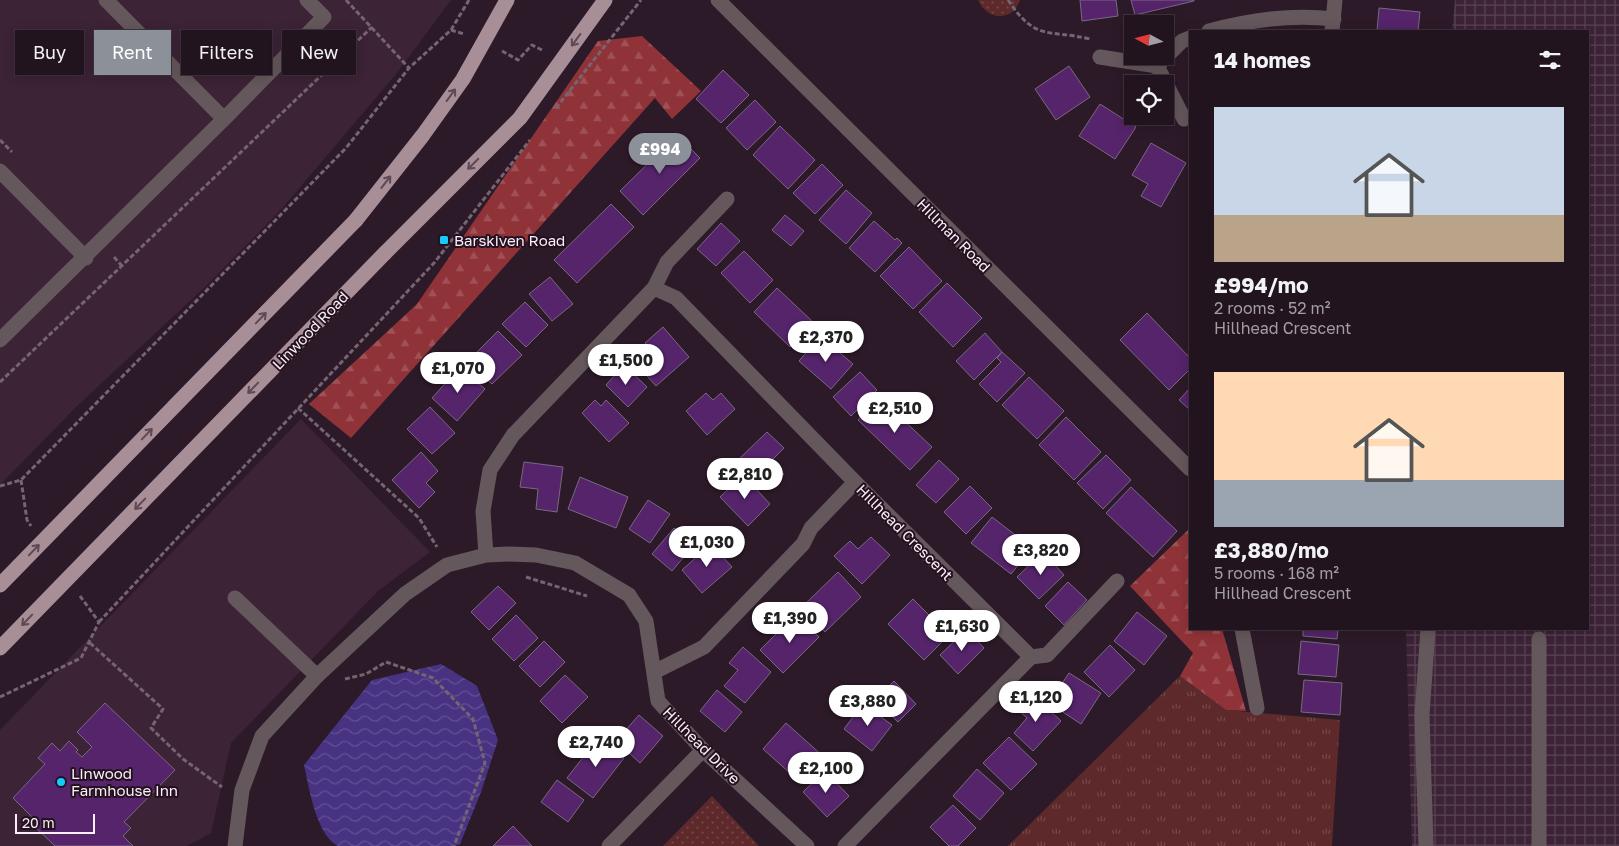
<!DOCTYPE html>
<meta charset="utf-8">
<style>
body{margin:0;font-family:"Golos Text",sans-serif;background:#2e212c;color:#f1f3f6;height:100vh;display:flex;flex-direction:column;font-size:19px;white-space:nowrap}
*{box-sizing:border-box;margin:0}
p{font-size:16px;color:#a29ea4}
.icon{flex:none;width:28px;height:28px;fill:none;stroke:currentColor;stroke-width:2;stroke-linecap:round;stroke-linejoin:round}
.map{position:relative;flex:1;overflow:hidden}
.panel{position:absolute;left:1189px;top:30px;width:400px;height:600px;display:flex;flex-direction:column;background:#22141f;border-radius:0px;box-shadow:0 2px 12px #0003,0 0 0 1px #3f333d}
.panel>*{flex:none}
.banner{position:absolute;left:15px;top:30px;width:475px;height:45px;display:flex;gap:10px}
.needle{width:32px;rotate:277deg}
.controls{position:absolute;left:1124px;top:15px;display:grid;gap:10px}
.controls a{display:grid;place-items:center;width:50px;height:50px;border-radius:0px;background:#22141f;box-shadow:0 2px 12px #0003,0 0 0 1px #3f333d;font-size:25px}
.scale{position:absolute;left:15px;bottom:12px;width:80px;box-sizing:border-box;padding-left:5px;border:2px solid #fbeef8;border-top:0;font-size:14px;line-height:18px;white-space:nowrap;color:#fbeef8;-webkit-text-stroke:4px #23111f;paint-order:stroke}
.price{position:absolute;translate:-50% -42px;padding:0 11px;border-radius:18px;background:#fff;color:#222;font-size:16px;line-height:32px;filter:drop-shadow(0 1px 2px #0008)}
.price::after{content:'';position:absolute;left:50%;top:30px;width:15px;height:11px;margin-left:-8px;background:inherit;clip-path:polygon(0 0,100% 0,50% 100%)}
.price.active{background:#8c9099;color:#fff}
ul{padding:0;list-style:none}
li{display:grid;align-content:center;gap:10px;height:265px;padding:0 25px}
li span{display:grid;place-items:center;height:155px;border-radius:0px;color:#555}
li>.icon{margin-inline-start:auto}
span .icon{width:90px;height:90px;fill:#fffc;stroke-width:1}
li b{font-size:21px}
h2{display:flex;justify-content:space-between;align-items:center;height:60px;padding:0 25px;font-size:21px}
.pill{padding:0 18px;border-radius:0px;background:#22141f;box-shadow:0 2px 12px #0003,0 0 0 1px #3f333d;font-size:18px;line-height:45px}
.pill.active{background:#8c9099;color:#fff}
.map>svg:first-child{display:block}
</style>
<div class="map">
<svg width="1619" height="846" viewBox="0 0 1619 846">
<defs>
<pattern id="industrial-grid" width="8" height="8" patternUnits="userSpaceOnUse" patternTransform="scale(1.25)"><rect width="8" height="8" fill="#3c2336"/><path d="M0 4h8M4 0v8" fill="none" stroke="#594354"/></pattern>
<pattern id="grass-tufts" width="24" height="20" patternUnits="userSpaceOnUse" patternTransform="scale(1.25)"><rect width="24" height="20" fill="#5d292a"/><path d="M3 7l-1-3M5 7V3M7 7l1-3M15 17l-1-3M17 17v-4M19 17l1-3" fill="none" stroke="#75484a"/></pattern>
<pattern id="forest-firs" width="22" height="20" patternUnits="userSpaceOnUse" patternTransform="scale(1.25)"><rect width="22" height="20" fill="#903338"/><path d="M5 1l3.5 6h-7zM16 11l3.5 6h-7z" fill="#a05156"/></pattern>
<pattern id="park-dots" width="8" height="8" patternUnits="userSpaceOnUse" patternTransform="scale(1.25)"><rect width="8" height="8" fill="#5d292a"/><path d="M2 2h.1M6 6h.1" fill="none" stroke="#75484a" stroke-width="1.8" stroke-linecap="round"/></pattern>
<pattern id="water-waves" width="16" height="10" patternUnits="userSpaceOnUse" patternTransform="scale(1.25)"><rect width="16" height="10" fill="#473381"/><path d="M0 5q4-4 8 0t8 0" fill="none" stroke="#625194"/></pattern>
</defs>
<rect width="100%" height="100%" fill="#2d1a29"/>
<path fill="#3c2336" d="M0,0H451L397,73L279,212L205,287L77,406L0,485Z
M301,419L430,552L378,591L231,743L211,833L187,846H0V730Z"/>
<path fill="url(#industrial-grid)" d="M1455,0H1619V846H1412L1406,629H1588V31H1452Z"/>
<path fill="url(#grass-tufts)" d="M1180,676L1226,710L1340,720L1332,846H1008Z"/>
<path fill="url(#forest-firs)" d="M642,36L701,91L672,119L655,98L351,438L309,404L417,304L598,41Z
M1190,528V629H1222L1246,711L1226,710L1180,676L1193,653L1130,586Z"/>
<path fill="url(#park-dots)" d="M978,0H1020C1012,23 987,20 978,0Z
M712,796L759,846H663Z"/>
<path fill="url(#water-waves)" d="M441,664L477,686L498,740L481,792L460,844L454,846H338C316,835 309,787 304,765L372,680Z"/>
<path fill="#55246b" stroke="#786980" d="M1080,0H1116L1118,16L1082,21Z
M1131,0H1194V1L1135,15Z
M1379,8L1420,12L1418,31H1377Z
M1069,66L1090,97L1056,120L1035,89Z
M723,70L749,95L721,123L696,99Z
M755,100L776,122L747,150L726,128Z
M1100,104L1136,127L1115,159L1079,136Z
M780,126L815,160L788,189L753,155Z
M677,135L700,158L643,215L620,191Z
M1151,143L1186,163L1161,207L1141,196L1148,184L1132,175Z
M822,164L843,185L815,214L793,193Z
M846,190L872,213L846,244L819,220Z
M611,204L634,227L577,283L554,260Z
M785,215L804,231L791,246L772,230Z
M874,221L895,240L897,238L902,243L875,272L849,248Z
M721,223L740,241L716,266L697,249Z
M909,247L942,281L913,309L880,276Z
M744,251L773,280L750,303L721,273Z
M550,277L573,304L552,321L529,294Z
M947,283L982,318L953,347L919,312Z
M777,288L813,322L790,347L754,312Z
M525,302L548,325L526,347L502,324Z
M1147,313L1190,358V369L1169,390L1120,340Z
M663,327L689,357L656,386L640,368L655,354L645,343Z
M498,331L522,355L492,384L468,361Z
M985,333L1002,352L974,380L956,361Z
M820,336L853,364L831,389L799,361Z
M1002,352L1025,373L997,402L979,384L1001,362L997,358Z
M624,365L647,387L628,407L606,385Z
M460,367L485,389L457,421L432,398Z
M860,372L877,390L851,416L833,397Z
M1029,377L1064,411L1037,439L1002,405Z
M1190,388V410L1179,400Z
M706,393L713,400L721,393L735,409L707,435L686,411Z
M879,397L932,447L910,470L858,420Z
M595,400L601,406L606,400L629,423L609,442L582,413Z
M430,407L455,433L432,454L407,429Z
M1066,417L1101,452L1074,480L1039,445Z
M767,432L784,448L771,461L784,474L767,490L738,460Z
M421,452L438,471L426,483L435,492L419,508L392,480Z
M1106,455L1131,480L1103,509L1077,483Z
M939,460L959,479L936,503L916,485Z
M524,462L563,467L557,512L536,509L538,489L520,487Z
M743,475L770,504L748,526L720,497Z
M580,477L628,497L616,528L568,509Z
M970,486L992,508L966,534L944,512Z
M1131,487L1177,531L1153,557L1106,513Z
M648,500L670,514L650,543L629,529Z
M992,517L1032,548L1011,574L971,543Z
M674,528L694,545L672,571L652,554Z
M871,537L890,555L862,584L834,556L850,541L858,549Z
M711,544L732,567L702,593L682,570Z
M1043,552L1064,575L1039,599L1017,577Z
M838,572L861,597L825,632L802,607Z
M1068,582L1087,600L1064,625L1045,606Z
M498,586L516,603L489,630L471,612Z
M913,599L949,635L924,660L888,624Z
M1137,612L1167,636L1144,665L1114,641Z
M796,614L819,637L783,673L760,650Z
M516,615L538,638L514,661L492,639Z
M1303,629H1338L1337,639L1303,636Z
M963,633L968,638L971,634L984,648L958,674L940,655Z
M544,641L565,662L540,687L519,666Z
M1301,641L1339,645L1336,677L1298,674Z
M1110,645L1135,670L1109,697L1084,672Z
M743,647L771,672L745,703L724,686L738,670L729,663Z
M1069,673L1101,693L1081,724L1049,703Z
M565,675L588,697L562,723L540,701Z
M1304,680L1342,683L1340,715L1301,712Z
M894,681L916,704L898,722L875,700Z
M717,690L742,712L725,732L700,711Z
M1033,695L1061,721L1033,751L1014,733L1027,718L1018,710Z
M105,703L175,770L124,822L131,828L123,836L133,846H55L34,826L37,822L13,798L45,764L38,758L52,743L60,751L69,741L78,750L76,752L82,757L92,747L77,732Z
M863,704L892,725L872,751L844,729Z
M639,715L663,736L640,763L616,741Z
M786,723L824,757L801,783L763,749Z
M1009,737L1037,764L1011,790L983,763Z
M598,738L624,758L593,798L567,778Z
M977,769L1004,793L980,820L953,796Z
M825,771L849,796L827,817L803,792Z
M557,780L584,800L568,822L541,802Z
M953,805L976,828L958,846H949L930,827Z
M513,826L532,846H493Z"/>
<g fill="none" stroke-linecap="round" stroke-linejoin="round">
<path stroke="#756471" stroke-width="3" stroke-dasharray="5 2.5" stroke-linecap="butt" d="M346,0L409,68
M1008,0C1036,42 1048,29 1090,39
M451,30L464,34
M502,51L518,60L532,45L544,51
M556,108L641,0
M0,140L12,152
M114,257L122,266
M0,382L372,27
M298,408L419,518L437,547
M21,480L27,520L31,526
M0,486L21,480L346,148L409,68L451,30L469,0
M526,577L587,596
M99,622L434,263L530,140
M90,643L163,709L151,728L183,759L222,787
M345,679L366,674L386,662L433,678L473,719L485,763L454,846
M0,697L81,658L99,622L80,596"/>
<path stroke="#65585c" stroke-width="15" d="M224,119L324,17L307,0
M0,171L86,258
M0,340L224,119L106,0
M235,598L317,676
M1539,639V846
M1031,657L1047,655L1117,581
M1426,846L1422,715L1428,629"/>
<path stroke="#65585c" stroke-width="15" d="M718,0L1190,469
M1209,31C1251,20 1290,14 1334,19
M1332,31L1335,0
M1100,57L1157,66L1184,119
M1157,66L1182,41L1190,38
M654,288L676,298L855,482L1031,657L845,846
M486,555L483,511L490,470L513,435L654,288L667,262L727,199
M1242,629L1257,708
M654,672L704,647L803,544L811,528L855,482
M235,846L242,790L262,736L317,676L405,594L447,565L486,555L509,554L536,555L575,563L629,595L646,621L658,701L703,750L807,846
M609,846L703,750"/>
<path stroke="#a88e96" stroke-width="15" d="M356,220L423,135L463,79L507,0
M385,253L520,118L605,0"/>
<path stroke="#a88e96" stroke-width="15" d="M0,585L356,220
M0,648L385,253"/>
</g>
<defs><path id="oneway-shaft" d="M-6 0H5M1.5-3L5.5 0L1.5 3" fill="none" stroke-width="1.6" stroke-linecap="round" stroke-linejoin="round" transform="scale(1.25)"/></defs>
<g stroke="#5f4955">
<use href="#oneway-shaft" transform="translate(576 40) rotate(126)"/>
<use href="#oneway-shaft" transform="translate(451 95) rotate(-54)"/>
<use href="#oneway-shaft" transform="translate(473 164) rotate(135)"/>
<use href="#oneway-shaft" transform="translate(386 182) rotate(-52)"/>
<use href="#oneway-shaft" transform="translate(261 318) rotate(-46)"/>
<use href="#oneway-shaft" transform="translate(253 388) rotate(134)"/>
<use href="#oneway-shaft" transform="translate(147 434) rotate(-46)"/>
<use href="#oneway-shaft" transform="translate(140 504) rotate(134)"/>
<use href="#oneway-shaft" transform="translate(34 550) rotate(-46)"/>
<use href="#oneway-shaft" transform="translate(27 620) rotate(134)"/>
</g>
<g fill="#16cafb" stroke="#23111f" stroke-width="2">
<rect x="439" y="235" width="10" height="10" rx="2.5"/>
<circle cx="61" cy="782" r="5"/>
</g>
<g text-anchor="middle" dominant-baseline="central" stroke-width="4" stroke-linejoin="round" paint-order="stroke">
<g font-size="15" fill="#fbeef8" stroke="#23111f">
<text transform="translate(954 235) rotate(45)">Hillman Road</text>
<text transform="translate(310 330) rotate(-46)">Linwood Road</text>
<text transform="translate(905 532) rotate(45)">Hillhead Crescent</text>
<text transform="translate(702 745) rotate(45)">Hillhead Drive</text>
</g>
<g font-size="15" fill="#fbeef8" stroke="#23111f" text-anchor="start">
<text x="454" y="240">Barskiven Road</text>
<text x="71" y="773">Linwood<tspan x="71" dy="17">Farmhouse Inn</tspan></text>
</g>
</g>
</svg>
<div class="controls">
<a><svg class="needle" viewBox="-14 -14 28 28"><path d="M0-13l5 13h-10z" fill="#e53935"/><path d="M0 13l5-13h-10z" fill="#a29ea4"/></svg></a>
<a><svg class="icon" aria-label="locate" viewBox="0 0 24 24"><circle cx="12" cy="12" r="6"/><path d="M12 2v4M12 18v4M2 12h4M18 12h4"/></svg></a>
</div>
<div class="scale">20 m</div>
<b class="price active" style="left:660px;top:175px">£994</b>
<b class="price" style="left:826px;top:363px">£2,370</b>
<b class="price" style="left:626px;top:386px">£1,500</b>
<b class="price" style="left:458px;top:394px">£1,070</b>
<b class="price" style="left:895px;top:434px">£2,510</b>
<b class="price" style="left:745px;top:500px">£2,810</b>
<b class="price" style="left:707px;top:568px">£1,030</b>
<b class="price" style="left:1041px;top:576px">£3,820</b>
<b class="price" style="left:790px;top:644px">£1,390</b>
<b class="price" style="left:962px;top:652px">£1,630</b>
<b class="price" style="left:1036px;top:723px">£1,120</b>
<b class="price" style="left:868px;top:727px">£3,880</b>
<b class="price" style="left:596px;top:768px">£2,740</b>
<b class="price" style="left:826px;top:794px">£2,100</b>
<div class="banner">
<a class="pill">Buy</a>
<a class="pill active">Rent</a>
<a class="pill">Filters</a>
<a class="pill">New</a>
</div>
<section class="panel">
<h2>14 homes<svg class="icon" aria-label="filters" viewBox="0 0 24 24"><path d="M4 7h16M4 17h16"/><circle cx="9" cy="7" r="2"/><circle cx="15" cy="17" r="2"/></svg></h2>
<ul>
<li><span style="background:linear-gradient(#c9d6e8 70%,#b9a48a 0)"><svg class="icon" aria-label="home" viewBox="0 0 24 24"><path d="M3 11l9-7 9 7M6 9v11h12V9"/></svg></span><div><b>£994/mo</b><p>2 rooms · 52 m²</p><p>Hillhead Crescent</p></div></li>
<li><span style="background:linear-gradient(#ffd9b3 70%,#9aa5b1 0)"><svg class="icon" aria-label="home" viewBox="0 0 24 24"><path d="M3 11l9-7 9 7M6 9v11h12V9"/></svg></span><div><b>£3,880/mo</b><p>5 rooms · 168 m²</p><p>Hillhead Crescent</p></div></li>
</ul>
</section>
</div>
